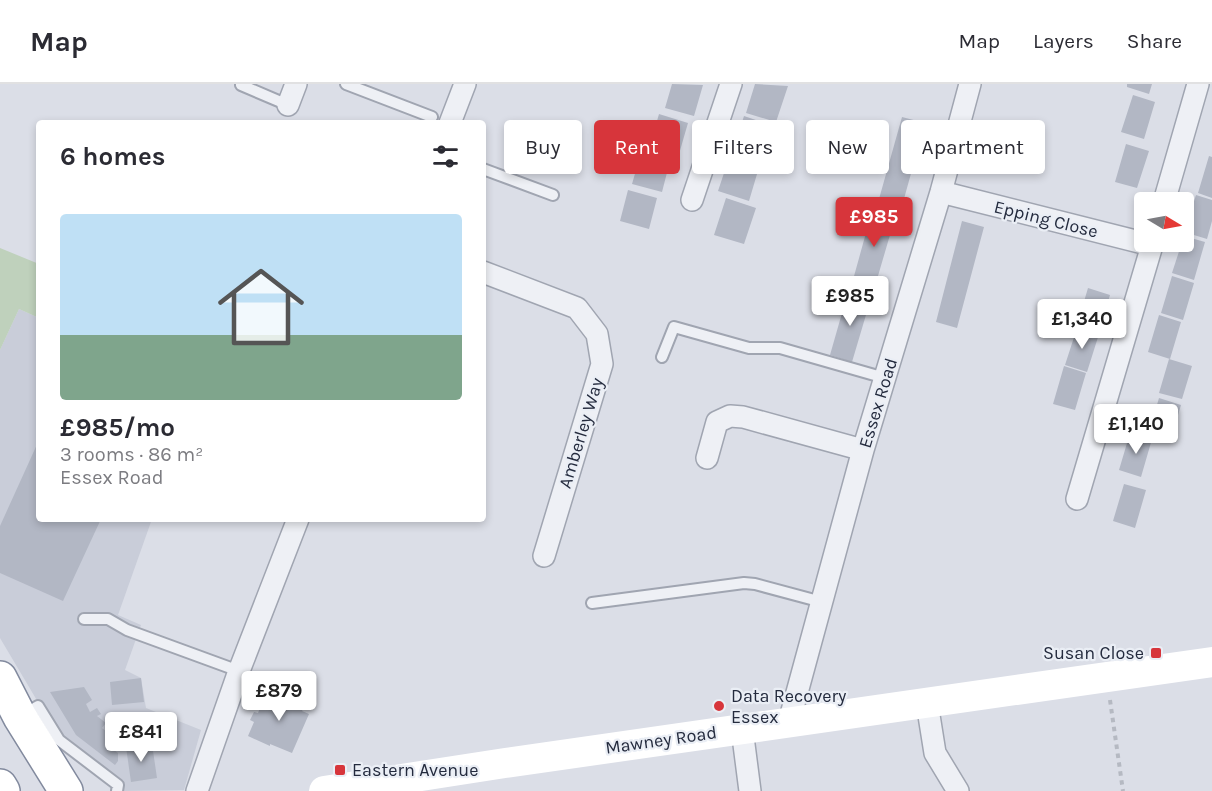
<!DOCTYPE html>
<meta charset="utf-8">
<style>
body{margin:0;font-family:Karla,sans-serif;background:#f7f7f7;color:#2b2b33;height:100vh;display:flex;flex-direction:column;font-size:22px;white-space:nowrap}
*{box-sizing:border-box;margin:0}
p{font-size:20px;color:#7c7c81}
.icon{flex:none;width:33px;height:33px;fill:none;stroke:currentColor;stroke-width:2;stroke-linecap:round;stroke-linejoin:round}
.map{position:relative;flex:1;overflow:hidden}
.panel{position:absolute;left:36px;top:36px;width:450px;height:402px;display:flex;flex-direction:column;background:#fff;border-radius:6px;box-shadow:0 3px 9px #0003}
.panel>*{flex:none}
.banner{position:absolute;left:504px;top:36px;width:570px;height:54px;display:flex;gap:12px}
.needle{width:39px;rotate:100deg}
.tools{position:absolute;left:1134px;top:108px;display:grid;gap:12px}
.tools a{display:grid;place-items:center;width:60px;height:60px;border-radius:6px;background:#fff;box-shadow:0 3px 9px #0003;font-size:30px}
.price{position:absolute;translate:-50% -51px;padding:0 14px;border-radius:6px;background:#fff;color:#222;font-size:20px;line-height:39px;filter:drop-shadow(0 2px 3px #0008)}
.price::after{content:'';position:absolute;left:50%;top:36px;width:18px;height:14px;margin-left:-9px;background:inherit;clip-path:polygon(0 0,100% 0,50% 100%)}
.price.selected{background:#d7353b;color:#fff}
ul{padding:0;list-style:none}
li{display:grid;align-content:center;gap:12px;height:318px;padding:0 24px}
li span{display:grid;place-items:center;height:186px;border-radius:6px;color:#555}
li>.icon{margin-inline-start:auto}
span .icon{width:108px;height:108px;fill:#fffc;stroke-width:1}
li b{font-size:26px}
h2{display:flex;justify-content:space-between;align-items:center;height:72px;padding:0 24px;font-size:26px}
.tag{padding:0 21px;border-radius:6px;background:#fff;box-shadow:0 3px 9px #0003;font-size:21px;line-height:54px}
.tag.selected{background:#d7353b;color:#fff}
header{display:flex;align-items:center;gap:36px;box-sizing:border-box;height:84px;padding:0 30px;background:#fff;border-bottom:2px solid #e1e1e2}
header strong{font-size:28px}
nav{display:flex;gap:33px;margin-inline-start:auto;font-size:21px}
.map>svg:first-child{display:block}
</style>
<header>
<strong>Map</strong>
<nav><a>Map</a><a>Layers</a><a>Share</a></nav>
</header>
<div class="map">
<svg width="1212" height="707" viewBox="0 0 1212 707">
<rect width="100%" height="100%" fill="#dbdee7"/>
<path fill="#c9cdd9" d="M19,225L39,234V435H152L118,531L141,541L125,586L141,594L146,624L201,646L184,706L121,707L64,662L0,554V266Z"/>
<path fill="#bfd1bc" d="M0,164L39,180V234L19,225L0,266Z"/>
<path fill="#b2b7c4" d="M672,0L703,1L694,32L665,24Z
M755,0L788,2L776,38L746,29Z
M1127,0H1152L1149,10L1127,3Z
M1133,11L1155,18L1144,55L1121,48Z
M659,30L688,39L679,70L650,61Z
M744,32L774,42L762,78L732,69Z
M902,33L925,39L902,122L879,115Z
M1126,60L1149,67L1137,104L1115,98Z
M641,69L670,77L662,108L632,100Z
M730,71L760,80L749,117L718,107Z
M1209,72L1212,73V114L1198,109Z
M628,106L657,114L649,145L620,137Z
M1196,111L1212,116V137L1207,155L1184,148Z
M726,114L756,124L744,160L714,151Z
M874,120L897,127L873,209L851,203Z
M962,137L984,143L957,244L936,238Z
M1184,152L1205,158L1194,196L1172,189Z
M1172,192L1194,199L1183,236L1161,229Z
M1088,204L1110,211L1099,248L1077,241Z
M848,208L871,214L852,278L830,271Z
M1159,231L1181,238L1170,275L1148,268Z
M1077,244L1099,250L1087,288L1065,281Z
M1169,275L1192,282L1182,315L1159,309Z
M1064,282L1086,289L1075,326L1053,320Z
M1159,314L1181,321L1170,358L1148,351Z
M1130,349L1152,355L1141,393L1119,386Z
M39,356V435H101L63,517L0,489V442Z
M1124,400L1146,406L1135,444L1113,437Z
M141,594L144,618L112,621L110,598Z
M84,603L92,616L86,620L90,628L97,624L101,630L97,632L106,639L102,644L116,655L110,663L118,669V677L115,681L76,651L50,608Z
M281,608L300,616L299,619L305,621L302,627L309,630L292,669L270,660V662L248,652L254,638L250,636L254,628L258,629L265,610L278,616Z
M152,660L157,694L131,698L126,663Z"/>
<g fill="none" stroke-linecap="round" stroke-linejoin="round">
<g stroke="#a0a5b1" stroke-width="14">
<path id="lane" d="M346,0L432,33
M241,1L288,21
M483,85L553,111
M662,273L674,243L749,264H780L885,294
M592,519L744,499L755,500L822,518
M84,535H108L127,546L239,587
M23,631L38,622L59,656L118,701L117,707"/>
</g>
<g stroke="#a0a5b1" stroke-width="24">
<path id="street" d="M288,21L296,0
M450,39L465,0
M941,108L1151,161
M692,116L731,0
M1164,118L1198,0
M483,188L577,224L597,250L602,280L544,472
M707,374L717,338L730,332L743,333L863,366
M1077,415L1153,158
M927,619L935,669L958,707
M789,638L863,366L941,108L970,0
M742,645L750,707
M197,707L239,587L298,435"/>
</g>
<g stroke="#828a9e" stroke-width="36">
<path id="highway" d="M0,594L20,633L66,707
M0,702L3,707"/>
</g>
<path stroke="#b5b9c2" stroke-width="4" stroke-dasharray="4.5 4.5" stroke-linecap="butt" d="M1110,616L1123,707"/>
<use href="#lane" stroke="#eef0f5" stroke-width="10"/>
<use href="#street" stroke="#eef0f5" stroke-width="21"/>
<path stroke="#fff" stroke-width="30" d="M324,707L505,679L1212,578"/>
<use href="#highway" stroke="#fff" stroke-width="33"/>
</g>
<g fill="#d7353b" stroke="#eaeef5" stroke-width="2">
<rect x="1150" y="563" width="12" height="12" rx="3"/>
<circle cx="719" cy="622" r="6"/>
<rect x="334" y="680" width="12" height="12" rx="3"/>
</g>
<g text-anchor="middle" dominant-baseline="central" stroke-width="4.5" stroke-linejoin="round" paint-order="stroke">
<g font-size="18" fill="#242b3e" stroke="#eaeef5">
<text transform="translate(1046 135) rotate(14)">Epping Close</text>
<text transform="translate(878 319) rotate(-73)">Essex Road</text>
<text transform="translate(581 349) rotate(-73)">Amberley Way</text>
<text transform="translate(661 656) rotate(-8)">Mawney Road</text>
</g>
<g font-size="18" fill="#242b3e" stroke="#eaeef5" text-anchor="start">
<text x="1144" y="569" text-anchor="end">Susan Close</text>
<text x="731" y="612">Data Recovery<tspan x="731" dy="21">Essex</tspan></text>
<text x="352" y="686">Eastern Avenue</text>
</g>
</g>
</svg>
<div class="tools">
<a><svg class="needle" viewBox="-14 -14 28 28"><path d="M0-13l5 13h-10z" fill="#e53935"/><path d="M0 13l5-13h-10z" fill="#7c7c81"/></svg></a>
</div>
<b class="price selected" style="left:874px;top:164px">£985</b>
<b class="price" style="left:850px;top:243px">£985</b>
<b class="price" style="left:1082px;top:266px">£1,340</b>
<b class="price" style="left:1136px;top:371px">£1,140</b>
<b class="price" style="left:279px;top:638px">£879</b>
<b class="price" style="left:141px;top:679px">£841</b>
<div class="banner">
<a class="tag">Buy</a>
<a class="tag selected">Rent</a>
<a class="tag">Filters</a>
<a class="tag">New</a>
<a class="tag">Apartment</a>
</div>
<section class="panel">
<h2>6 homes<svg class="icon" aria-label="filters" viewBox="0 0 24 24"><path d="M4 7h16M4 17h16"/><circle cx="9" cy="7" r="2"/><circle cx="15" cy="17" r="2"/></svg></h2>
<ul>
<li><span style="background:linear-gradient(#bfe0f5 65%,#7fa58c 0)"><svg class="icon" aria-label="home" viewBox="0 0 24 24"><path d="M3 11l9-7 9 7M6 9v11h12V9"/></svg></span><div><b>£985/mo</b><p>3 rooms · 86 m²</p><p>Essex Road</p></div></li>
</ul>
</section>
</div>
